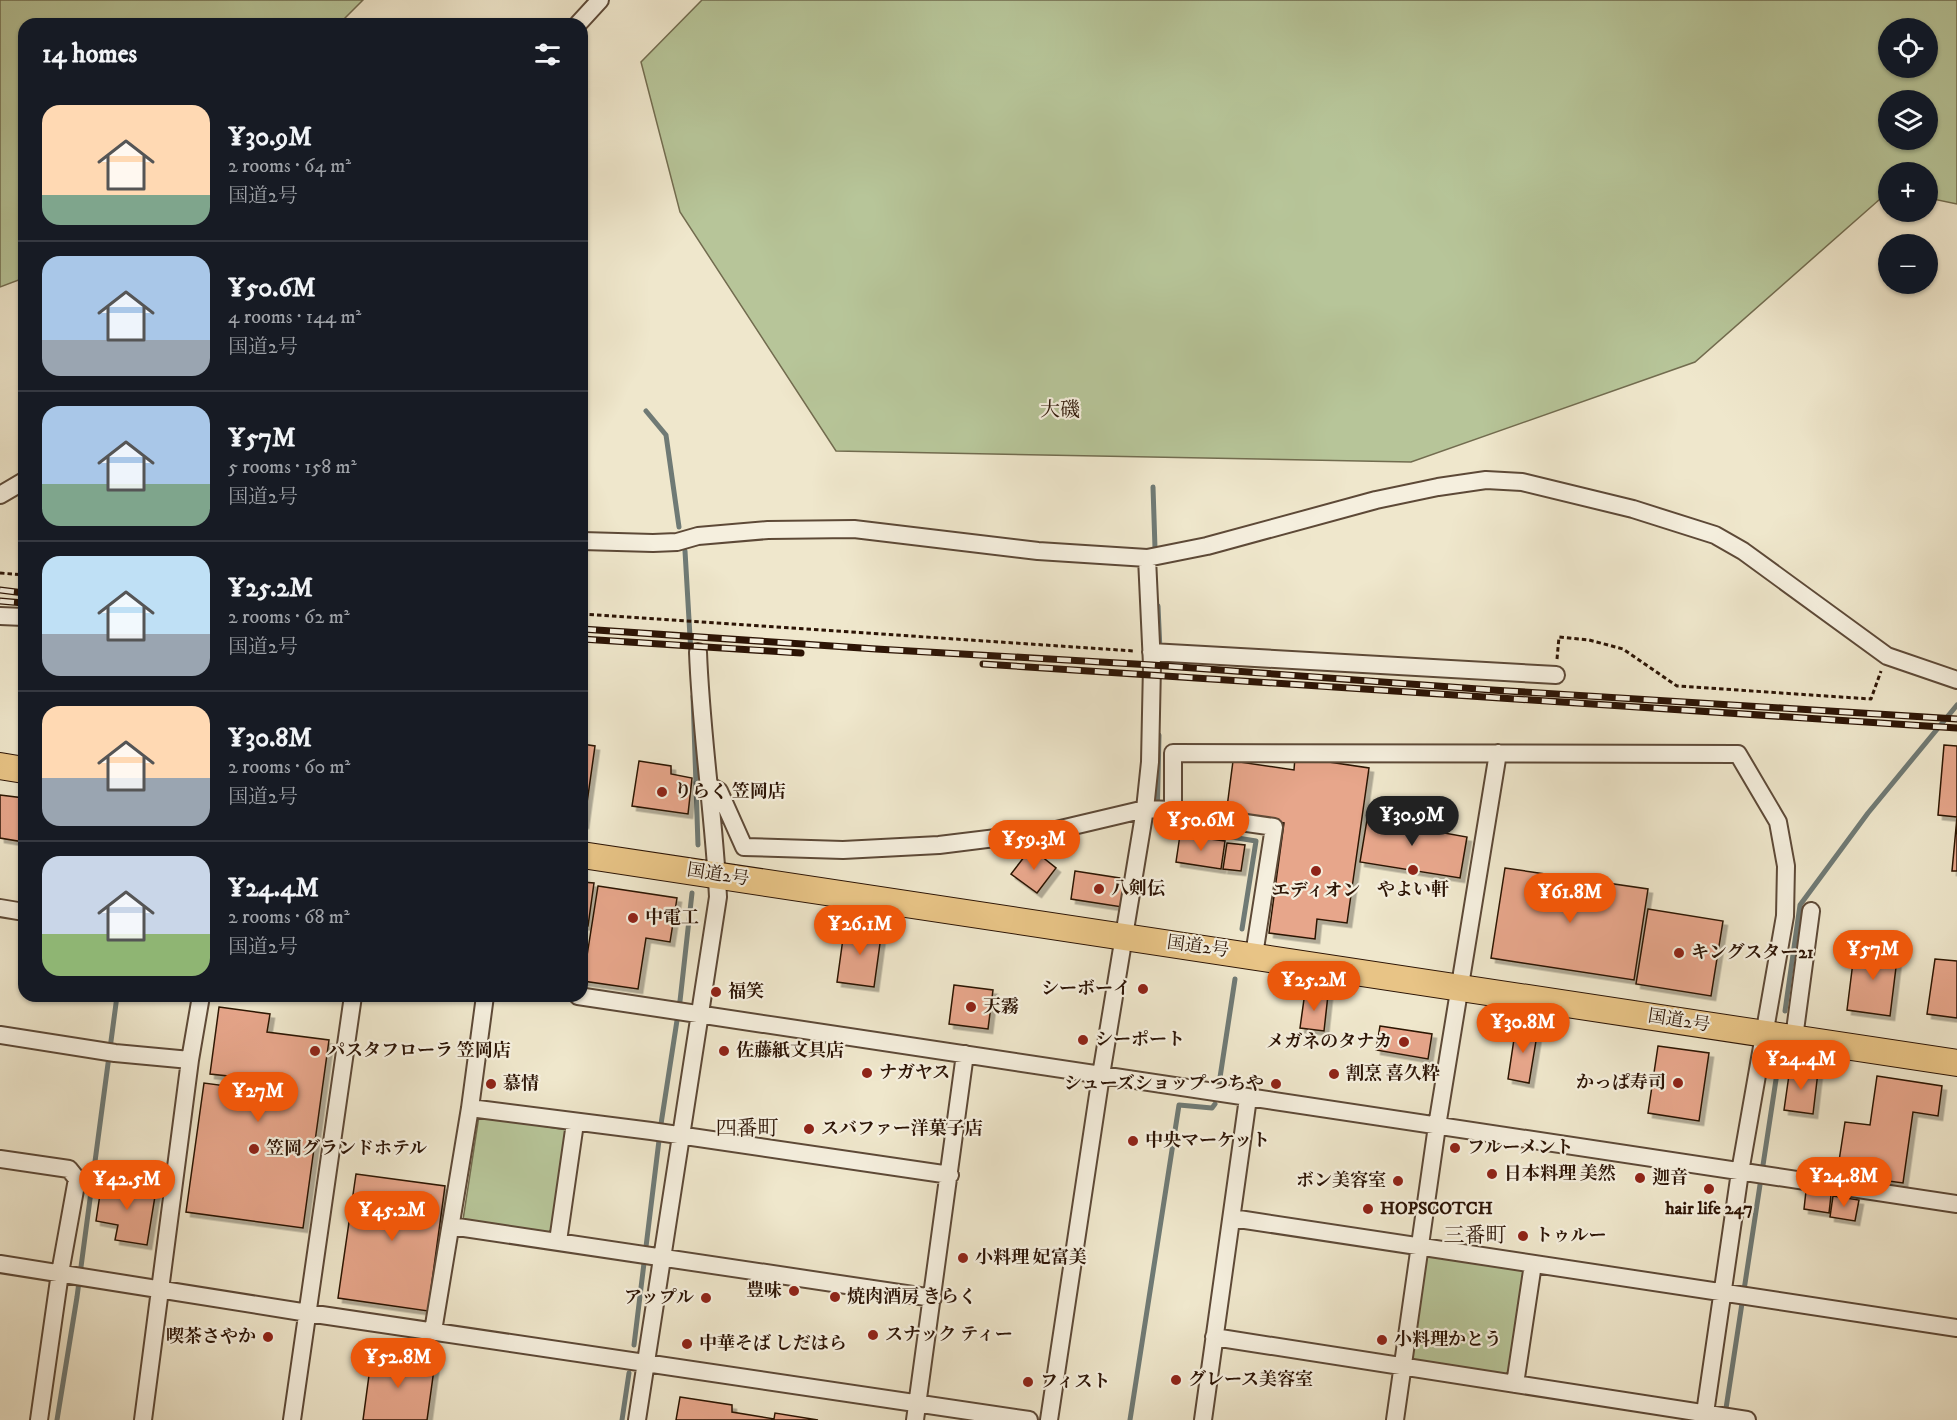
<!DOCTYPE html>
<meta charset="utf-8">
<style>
body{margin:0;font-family:"IM FELL DW Pica","Noto Serif JP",serif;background:#242831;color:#f1f3f6;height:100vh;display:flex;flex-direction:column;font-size:22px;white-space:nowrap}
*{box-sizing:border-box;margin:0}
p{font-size:20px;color:#9ea1a6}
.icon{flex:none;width:33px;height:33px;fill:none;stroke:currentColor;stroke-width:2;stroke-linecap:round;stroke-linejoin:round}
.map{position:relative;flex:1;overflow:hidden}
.details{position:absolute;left:18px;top:18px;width:570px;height:984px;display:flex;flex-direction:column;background:#171b24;border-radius:18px;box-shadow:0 2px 4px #0004}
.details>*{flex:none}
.buttons{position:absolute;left:1878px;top:18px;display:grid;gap:12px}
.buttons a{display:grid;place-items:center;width:60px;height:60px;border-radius:50%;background:#171b24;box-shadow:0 2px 4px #0004;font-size:30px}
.price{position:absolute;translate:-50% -51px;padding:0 14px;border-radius:21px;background:#ea580c;color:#fff;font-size:20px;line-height:39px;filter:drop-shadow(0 2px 3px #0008)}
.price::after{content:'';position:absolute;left:50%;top:36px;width:18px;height:14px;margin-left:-9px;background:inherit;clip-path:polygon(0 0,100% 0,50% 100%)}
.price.active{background:#222;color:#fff}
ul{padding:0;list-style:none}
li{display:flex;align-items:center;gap:18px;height:150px;padding:0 24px}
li+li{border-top:2px solid #363941}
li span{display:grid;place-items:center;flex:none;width:168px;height:120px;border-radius:18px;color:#555}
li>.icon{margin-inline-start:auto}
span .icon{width:72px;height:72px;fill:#fffc;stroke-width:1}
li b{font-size:26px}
h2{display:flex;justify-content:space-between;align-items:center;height:72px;padding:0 24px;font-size:26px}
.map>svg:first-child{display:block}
</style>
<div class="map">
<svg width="1957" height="1420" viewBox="0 0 1957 1420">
<defs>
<filter id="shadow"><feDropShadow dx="4.5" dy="4.5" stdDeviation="0" flood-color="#0004"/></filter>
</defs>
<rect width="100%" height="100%" fill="#efe7cc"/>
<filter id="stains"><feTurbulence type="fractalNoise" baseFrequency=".00333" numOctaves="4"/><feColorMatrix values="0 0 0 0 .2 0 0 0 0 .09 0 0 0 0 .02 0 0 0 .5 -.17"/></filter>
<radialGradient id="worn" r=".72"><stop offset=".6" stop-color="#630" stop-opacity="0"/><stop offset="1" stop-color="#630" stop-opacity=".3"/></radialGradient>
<path fill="#b7c599" stroke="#726c4f" stroke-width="1.5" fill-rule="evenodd" d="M0,0H363L339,24H24V278L0,287Z
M702,0H1957V204L1928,198V172H1888V192L1695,362L1411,462L836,451L680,212L641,62ZM1888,28H1928V68H1888ZM1888,100H1928V140H1888Z
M479,1116L567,1130L553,1232L545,1234L463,1220Z
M1421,1247L1533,1264L1515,1384L1404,1367Z"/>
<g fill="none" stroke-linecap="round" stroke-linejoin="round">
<path stroke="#6f7a75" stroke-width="5" d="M646,411L666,435L679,527
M1153,487L1155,548
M685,551L691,654
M1158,606L1160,650
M693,696L698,845
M1159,735L1157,825L1256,841L1242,929
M1785,1011L1800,905L1868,813L1957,705
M1219,1084L1235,979
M634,1345L661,1124L680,1001L692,893
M1725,1415L1779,1060
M57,1420L77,1297L117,996
M622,1420L629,1373
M1130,1420L1179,1105L1212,1108L1215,1104"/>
</g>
<path fill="#e7a68b" stroke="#2c1405" stroke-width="1.5" filter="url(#shadow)" d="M582,744L595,746L584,824H582Z
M1944,745L1957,746V871H1952L1957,817L1938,815Z
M1295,757L1369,768L1347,923L1317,919L1315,939L1269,933L1284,823L1226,815L1233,761L1294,770Z
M639,761L671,766V774L692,778L688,814L632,806Z
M0,795L24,798V842L0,838Z
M1368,814L1411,821V827L1467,837L1460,878L1360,862Z
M1180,835L1225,841L1221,869L1176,862Z
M1227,843L1245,845L1241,871L1223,869Z
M1031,848L1056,868L1037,893L1011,874Z
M1505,868L1648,889L1634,980L1491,958Z
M1075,871L1126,879L1122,907L1071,899Z
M582,882L594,883L588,926L582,925Z
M598,886L677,898L670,942L646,938L638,989L583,981Z
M1648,909L1723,921L1711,996L1636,984Z
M845,924L882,929L874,987L837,982Z
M1855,946L1898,951L1890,1016L1847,1010Z
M1935,959L1957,961V1018L1927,1014Z
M954,985L993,990L988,1029L949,1024Z
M1305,992L1328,995L1324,1031L1300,1028Z
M219,1007L270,1014L267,1032L329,1040L303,1228L186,1212L204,1083L226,1086L228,1076L210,1074Z
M1380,1026L1432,1034L1428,1059L1376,1050Z
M1516,1026L1538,1029L1529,1083L1508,1079Z
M1658,1046L1709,1053L1699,1121L1648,1113Z
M1790,1068L1818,1072L1813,1114L1784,1110Z
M1877,1076L1942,1086L1938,1116L1913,1112L1903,1183L1837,1174L1845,1122L1870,1125Z
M356,1174L445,1186L428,1311L338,1298Z
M102,1181L156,1190L147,1245L115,1240L118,1225L96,1221Z
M1806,1191L1831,1195L1829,1213L1804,1209Z
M1833,1196L1859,1200L1855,1221L1830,1217Z
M372,1353L435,1362L427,1420H363Z
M680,1397L732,1405V1412L774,1419L775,1413L818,1420H676Z"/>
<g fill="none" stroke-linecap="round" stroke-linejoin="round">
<g stroke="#5d4937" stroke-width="20">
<path id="minor" d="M578,24L600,0
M0,495L24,481
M582,541L653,543L677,542L698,536L768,530L854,529L1038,551L1147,558L1207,546L1376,500L1438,487L1486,480L1522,482L1633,509L1715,535L1743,551L1887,656L1957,680
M0,616L24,617
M1151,652L1556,675
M710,786L719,791L744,847L843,850L939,845L1052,831L1145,809L1173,810L1184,814L1274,827L1254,955
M1173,810V753L1738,754L1778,822L1786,866L1785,916L1740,1172L1704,1420
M0,908L24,912
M578,996L1957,1204
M0,1035L115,1053L190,1060
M1794,1038L1811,911
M470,1108L651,1131L950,1175
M0,1159L69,1169L77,1179L60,1273L39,1420
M1232,1218L1957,1328
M451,1226L933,1298
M558,1241L575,1123
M0,1264L308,1313L1029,1420
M433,1331L470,1108L485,996
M1214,1337L1747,1420
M1515,1384L1533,1264
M143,1420L190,1060L201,996
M292,1420L353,996
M637,1420L718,897C714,815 701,734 698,652
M915,1420L965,1054
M1049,1420L1101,1075L1145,809L1150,762L1152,665L1147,558
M1203,1420L1248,1098
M1395,1420L1437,1126L1498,753"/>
</g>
<g stroke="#2c1405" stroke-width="28">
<path id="highway" d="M0,766L24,770
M582,855L1957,1063"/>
</g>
<path stroke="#2c1405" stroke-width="3" stroke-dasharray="4.5 3" stroke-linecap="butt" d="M0,573L24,575
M582,614L1134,651
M1557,659L1559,637L1589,640L1623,649L1677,686L1871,699L1881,671"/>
<use href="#minor" stroke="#f5efde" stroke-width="16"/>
<use href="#highway" stroke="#e8c486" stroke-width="26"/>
<g stroke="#2c1405" stroke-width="7">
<path id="rail" d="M0,590L24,593
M0,601L24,603
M582,629L876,649L1152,665L1492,690L1957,719
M582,639L801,653
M983,664L1957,728"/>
</g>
<use href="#rail" stroke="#f5efde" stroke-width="4.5" stroke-dasharray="14" stroke-linecap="butt"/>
</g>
<g fill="#8f2418" stroke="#f5efde" stroke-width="2">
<circle cx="662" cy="792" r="6"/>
<circle cx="1413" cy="870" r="6"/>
<circle cx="1316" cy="871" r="6"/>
<circle cx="1099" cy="889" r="6"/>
<circle cx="633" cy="918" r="6"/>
<circle cx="1679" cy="953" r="6"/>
<circle cx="1143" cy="989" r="6"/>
<circle cx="716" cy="992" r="6"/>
<circle cx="971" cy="1007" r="6"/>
<circle cx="1083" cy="1040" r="6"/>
<circle cx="1404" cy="1042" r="6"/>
<circle cx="315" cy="1051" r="6"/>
<circle cx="724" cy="1051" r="6"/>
<circle cx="867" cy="1073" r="6"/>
<circle cx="1334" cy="1074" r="6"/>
<circle cx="1678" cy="1083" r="6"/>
<circle cx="491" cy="1084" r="6"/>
<circle cx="1276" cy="1084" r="6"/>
<circle cx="809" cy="1129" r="6"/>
<circle cx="1133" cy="1141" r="6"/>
<circle cx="1455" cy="1148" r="6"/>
<circle cx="254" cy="1149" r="6"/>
<circle cx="1492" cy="1174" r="6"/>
<circle cx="1640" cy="1178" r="6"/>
<circle cx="1398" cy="1181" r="6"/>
<circle cx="1709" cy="1189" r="6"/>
<circle cx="1368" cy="1209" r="6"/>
<circle cx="1523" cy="1236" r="6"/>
<circle cx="963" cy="1258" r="6"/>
<circle cx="794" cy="1291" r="6"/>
<circle cx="835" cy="1297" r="6"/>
<circle cx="706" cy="1298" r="6"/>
<circle cx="873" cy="1335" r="6"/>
<circle cx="268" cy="1337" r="6"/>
<circle cx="1382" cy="1340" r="6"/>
<circle cx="687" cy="1344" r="6"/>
<circle cx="1176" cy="1380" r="6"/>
<circle cx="1028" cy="1382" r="6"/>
</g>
<g text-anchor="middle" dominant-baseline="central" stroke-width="4.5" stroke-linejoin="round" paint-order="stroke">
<g font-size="18" font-weight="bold" fill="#2c1405" stroke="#f5efde" text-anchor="start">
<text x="674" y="792">りらく 笠岡店</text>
<text x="1111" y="889">八剣伝</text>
<text x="1413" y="890" text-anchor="middle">やよい軒</text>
<text x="1316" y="891" text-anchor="middle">エディオン</text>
<text x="645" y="918">中電工</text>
<text x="1691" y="953">キングスター21</text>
<text x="1131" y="989" text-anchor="end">シーボーイ</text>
<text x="728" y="992">福笑</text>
<text x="983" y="1007">天霧</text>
<text x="1095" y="1040">シーポート</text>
<text x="1392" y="1042" text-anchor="end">メガネのタナカ</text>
<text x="327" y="1051">パスタフローラ 笠岡店</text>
<text x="736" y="1051">佐藤紙文具店</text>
<text x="879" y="1073">ナガヤス</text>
<text x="1346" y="1074">割烹 喜久粋</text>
<text x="1666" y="1083" text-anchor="end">かっぱ寿司</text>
<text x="503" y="1084">慕情</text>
<text x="1264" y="1084" text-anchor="end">シューズショップ つちや</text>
<text x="821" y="1129">スバファー洋菓子店</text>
<text x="1145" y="1141">中央マーケット</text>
<text x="1467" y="1148">フルーメント</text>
<text x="266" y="1149">笠岡グランドホテル</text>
<text x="1504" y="1174">日本料理 美然</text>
<text x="1652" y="1178">迦音</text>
<text x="1386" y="1181" text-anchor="end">ボン美容室</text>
<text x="1380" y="1209">HOPSCOTCH</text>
<text x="1709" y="1209" text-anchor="middle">hair life 247</text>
<text x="1535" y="1236">トゥルー</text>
<text x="975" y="1258">小料理 妃富美</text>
<text x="782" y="1291" text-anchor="end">豊味</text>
<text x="847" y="1297">焼肉酒房 きらく</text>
<text x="694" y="1298" text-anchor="end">アップル</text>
<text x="885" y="1335">スナック ティー</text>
<text x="256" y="1337" text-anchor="end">喫茶さやか</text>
<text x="1394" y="1340">小料理かとう</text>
<text x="699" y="1344">中華そば しだはら</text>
<text x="1188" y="1380">グレース美容室</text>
<text x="1040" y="1382">フィスト</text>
</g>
<g font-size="18" fill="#2c1405" stroke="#f5efde">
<text transform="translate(718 875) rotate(9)">国道2号</text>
<text transform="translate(1198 947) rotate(8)">国道2号</text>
<text transform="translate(1679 1021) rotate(9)">国道2号</text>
</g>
<g font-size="20" fill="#2c1405" stroke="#f5efde">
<text x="1060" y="410">大磯</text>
</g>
<g font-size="21" fill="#2c1405" stroke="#f5efde">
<text x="747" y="1129">四番町</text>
<text x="1475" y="1236">三番町</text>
</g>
</g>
<rect width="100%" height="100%" filter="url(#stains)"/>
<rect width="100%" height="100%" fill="url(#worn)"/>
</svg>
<div class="buttons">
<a><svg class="icon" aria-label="locate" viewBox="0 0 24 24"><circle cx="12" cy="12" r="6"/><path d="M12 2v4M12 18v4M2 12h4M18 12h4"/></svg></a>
<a><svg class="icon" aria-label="layers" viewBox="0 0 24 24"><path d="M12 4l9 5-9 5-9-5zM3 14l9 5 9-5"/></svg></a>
<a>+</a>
<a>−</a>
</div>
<b class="price active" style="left:1412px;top:847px">¥30.9M</b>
<b class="price" style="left:1201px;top:852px">¥50.6M</b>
<b class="price" style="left:1034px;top:871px">¥59.3M</b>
<b class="price" style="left:1570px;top:924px">¥61.8M</b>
<b class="price" style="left:860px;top:956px">¥26.1M</b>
<b class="price" style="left:1873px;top:981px">¥57M</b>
<b class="price" style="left:1314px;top:1012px">¥25.2M</b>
<b class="price" style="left:1523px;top:1054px">¥30.8M</b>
<b class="price" style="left:1801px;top:1091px">¥24.4M</b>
<b class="price" style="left:258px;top:1123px">¥27M</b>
<b class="price" style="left:1844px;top:1208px">¥24.8M</b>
<b class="price" style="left:127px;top:1211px">¥42.5M</b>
<b class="price" style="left:392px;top:1242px">¥45.2M</b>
<b class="price" style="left:398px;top:1389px">¥52.8M</b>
<section class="details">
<h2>14 homes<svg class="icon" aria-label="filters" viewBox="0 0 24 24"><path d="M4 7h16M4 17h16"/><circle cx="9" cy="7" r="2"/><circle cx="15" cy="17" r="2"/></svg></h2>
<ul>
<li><span style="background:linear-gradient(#ffd9b3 75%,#7fa58c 0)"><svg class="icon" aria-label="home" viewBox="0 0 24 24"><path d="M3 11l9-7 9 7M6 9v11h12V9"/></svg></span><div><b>¥30.9M</b><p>2 rooms · 64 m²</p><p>国道2号</p></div></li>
<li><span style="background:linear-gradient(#a9c7e8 70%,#9aa5b1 0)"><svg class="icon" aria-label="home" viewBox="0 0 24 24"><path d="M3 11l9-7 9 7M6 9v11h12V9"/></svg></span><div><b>¥50.6M</b><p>4 rooms · 144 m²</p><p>国道2号</p></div></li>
<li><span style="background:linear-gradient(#a9c7e8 65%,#7fa58c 0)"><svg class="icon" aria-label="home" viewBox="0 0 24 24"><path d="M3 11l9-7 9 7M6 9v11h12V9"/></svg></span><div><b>¥57M</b><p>5 rooms · 158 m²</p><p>国道2号</p></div></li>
<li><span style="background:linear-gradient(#bfe0f5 65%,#9aa5b1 0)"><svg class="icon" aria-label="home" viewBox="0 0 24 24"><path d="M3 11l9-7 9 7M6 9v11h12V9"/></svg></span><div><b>¥25.2M</b><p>2 rooms · 62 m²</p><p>国道2号</p></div></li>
<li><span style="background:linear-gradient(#ffd9b3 60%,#9aa5b1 0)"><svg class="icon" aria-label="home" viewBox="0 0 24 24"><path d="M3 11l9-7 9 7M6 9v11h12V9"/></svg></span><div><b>¥30.8M</b><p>2 rooms · 60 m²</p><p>国道2号</p></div></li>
<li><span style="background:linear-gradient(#c9d6e8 65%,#8fb573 0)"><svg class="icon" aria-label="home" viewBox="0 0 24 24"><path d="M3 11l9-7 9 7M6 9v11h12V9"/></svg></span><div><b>¥24.4M</b><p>2 rooms · 68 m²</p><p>国道2号</p></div></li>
</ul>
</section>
</div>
